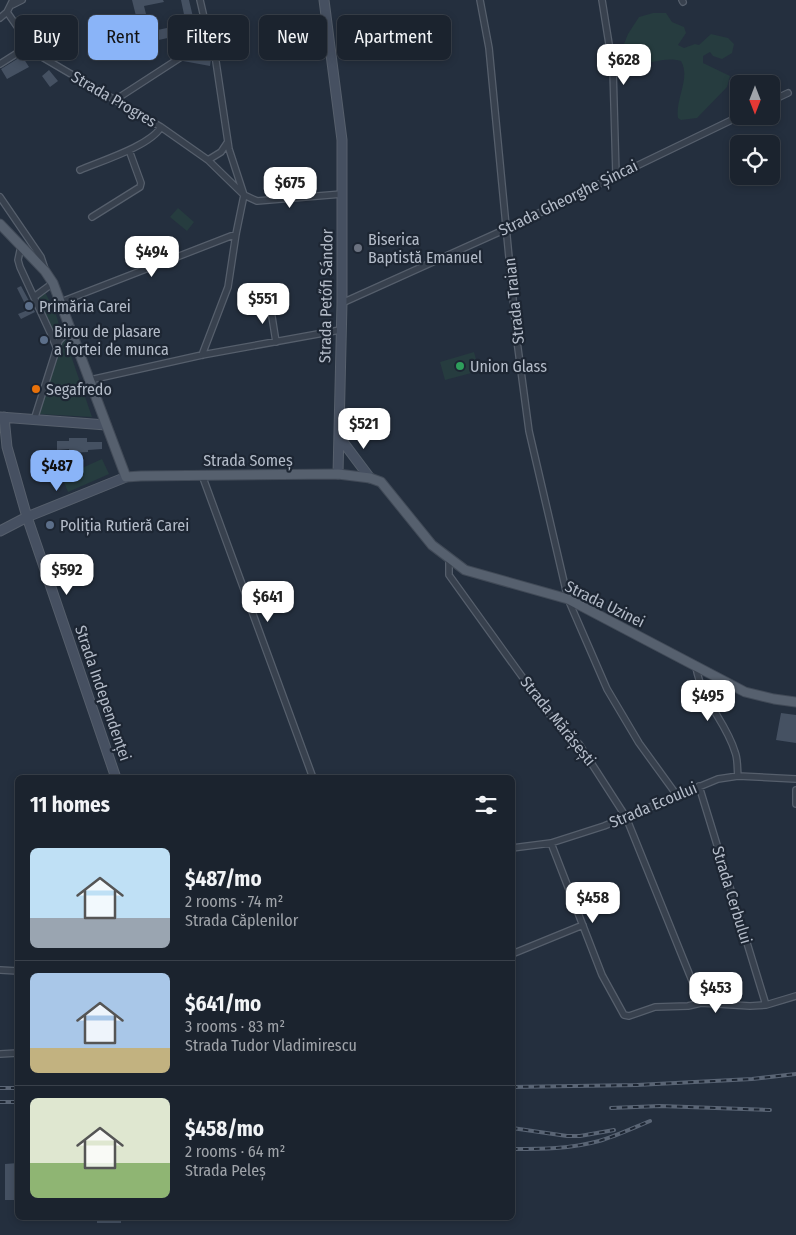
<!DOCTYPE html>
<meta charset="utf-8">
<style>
body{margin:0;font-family:"Fira Sans Condensed",sans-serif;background:#242b36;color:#f1f3f6;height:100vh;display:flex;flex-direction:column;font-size:19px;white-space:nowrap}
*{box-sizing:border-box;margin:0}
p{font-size:16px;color:#a0a4aa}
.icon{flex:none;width:28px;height:28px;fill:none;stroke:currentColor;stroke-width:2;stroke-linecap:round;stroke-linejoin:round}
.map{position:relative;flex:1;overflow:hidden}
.sheet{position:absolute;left:15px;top:775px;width:500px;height:445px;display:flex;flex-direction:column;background:#1b232e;border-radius:8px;box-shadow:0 2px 8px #0003,0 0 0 1px #39404a}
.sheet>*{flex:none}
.top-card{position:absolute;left:15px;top:15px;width:500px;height:45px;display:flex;gap:10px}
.needle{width:32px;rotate:180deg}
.controls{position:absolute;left:730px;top:75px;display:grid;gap:10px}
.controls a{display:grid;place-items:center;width:50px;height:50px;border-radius:8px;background:#1b232e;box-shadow:0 2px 8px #0003,0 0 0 1px #39404a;font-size:25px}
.price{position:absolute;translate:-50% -42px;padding:0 11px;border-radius:10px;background:#fff;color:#222;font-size:16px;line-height:32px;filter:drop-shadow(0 1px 2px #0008)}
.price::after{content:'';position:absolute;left:50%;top:30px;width:15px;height:11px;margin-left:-8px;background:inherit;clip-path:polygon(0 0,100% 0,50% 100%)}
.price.selected{background:#8ab4f8;color:#111}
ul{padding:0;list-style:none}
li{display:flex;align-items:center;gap:15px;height:125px;padding:0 15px}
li+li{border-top:1px solid #39404a}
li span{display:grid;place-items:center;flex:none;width:140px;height:100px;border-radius:8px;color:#555}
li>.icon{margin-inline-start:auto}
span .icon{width:60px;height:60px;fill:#fffc;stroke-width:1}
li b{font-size:21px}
h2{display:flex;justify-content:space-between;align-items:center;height:60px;padding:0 15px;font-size:21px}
.chip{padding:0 18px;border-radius:8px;background:#1b232e;box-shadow:0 2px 8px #0003,0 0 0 1px #39404a;font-size:18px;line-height:45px}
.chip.selected{background:#8ab4f8;color:#111}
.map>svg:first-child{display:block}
</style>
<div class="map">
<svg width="796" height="1235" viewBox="0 0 796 1235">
<rect width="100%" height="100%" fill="#242f3e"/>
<path fill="#263c3f" d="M653,13H666L672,22L684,27L686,33L678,45L684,48L695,44L699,45L711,34L728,38L734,44L732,53L722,59L713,56L710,52L703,56V63L730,76L727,87L697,118L681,120L678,118C675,99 691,78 681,61C654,54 648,75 622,49L628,34L639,17Z
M178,208L194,222L187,231L170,217Z
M45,292C52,307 67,329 55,344L54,332L38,296Z
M65,338L92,417L39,414L59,349Z
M474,352L479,371L445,380L440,362Z
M102,459L109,474L68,492L62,477Z"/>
<path fill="#455162" d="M132,0H163L164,2L144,6L147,18L137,20Z
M181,0H189L197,34L187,37L186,34L154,41L155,44L146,46L143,33L186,24Z
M22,56L29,67L7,79L1,69Z
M191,56L211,59L210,66L183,61Z
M49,70L58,81L50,87L42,76Z
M21,286L35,312L21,319L18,314L28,310L17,288Z
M69,438H87V442H102V449L88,450V452L69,453V449L57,450V441H69Z
M781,713L796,715V743L776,740Z
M18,1163V1200H5V1164Z
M97,1218H121V1223H97Z"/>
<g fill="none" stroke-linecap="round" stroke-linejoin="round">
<g stroke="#565f6c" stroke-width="8">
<path id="street" d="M200,0L209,39L215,55L229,149L244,195L257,201L342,194
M480,0L489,48L517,341L529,431L568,599L607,689L639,743L676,794
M602,0L613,69L616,175
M682,0L683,2
M12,5L22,0
M7,12L30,45L42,57L161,127L208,160L244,195L236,234L228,287L202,355
M0,18L7,12L13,0
M0,64L30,45
M115,100L209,39
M771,101L788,93
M208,160L221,152L227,143
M80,170C101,161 150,146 161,127
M0,197L41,257L45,269
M92,217L140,187L141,183L129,150
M21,246L18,260L20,267L50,332L57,349
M34,297L53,283
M61,302L236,234
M342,303L506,229L740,116
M270,304L276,342
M90,380L202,355L340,330
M34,420L59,341L71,328
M202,475L313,778
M449,559V575L549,714L566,734L579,744L626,817L701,1003
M696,667C702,702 726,721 735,752C738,759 737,768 738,776
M699,786L766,1005
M796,790V804
M551,843L602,975L624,1015L629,1016L655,1007L688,1006L701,1003L750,1006L766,1005L796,996
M512,848L551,843L604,826L718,779L738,776L796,779
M512,954L583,925
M0,970L18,971
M0,1054L18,1053"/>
</g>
<g stroke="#565f6c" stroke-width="11">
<path id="secondary" d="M324,0L342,140V303L338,474
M0,417L106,425
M4,417L7,447L27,517L116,778
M340,438L370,478
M0,531L27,517L126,477"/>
</g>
<g stroke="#414a57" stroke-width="11">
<path id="primary" d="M0,224L45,271L53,283L126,477L141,476L338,474L370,478L381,482L432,545L465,570L568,599L745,692L774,699L796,702"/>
</g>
<use href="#street" stroke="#38414e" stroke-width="5.5"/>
<use href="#secondary" stroke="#465061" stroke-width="9"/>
<use href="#primary" stroke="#56606e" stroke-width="9"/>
<g stroke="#5a6575" stroke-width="4">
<path id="rail" d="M512,1087L637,1085L752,1079L796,1074
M0,1088H18
M0,1102H18
M611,1108L660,1106L770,1110
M512,1128L567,1136H580L614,1130
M512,1149C542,1149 570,1149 599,1141C616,1136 633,1128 650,1121"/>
</g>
<use href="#rail" stroke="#1d2633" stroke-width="2" stroke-dasharray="5.5" stroke-linecap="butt"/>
</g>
<circle fill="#6b7280" stroke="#1d2633" stroke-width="2" cx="358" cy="248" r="5"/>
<g fill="#5c6f8a" stroke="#1d2633" stroke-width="2">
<circle cx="29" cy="306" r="5"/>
<circle cx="44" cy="340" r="5"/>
<circle cx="50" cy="525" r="5"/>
</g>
<circle fill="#2e9e5b" stroke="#1d2633" stroke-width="2" cx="460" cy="366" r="5"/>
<circle fill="#e8710a" stroke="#1d2633" stroke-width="2" cx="36" cy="389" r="5"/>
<g text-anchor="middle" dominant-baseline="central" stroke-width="4.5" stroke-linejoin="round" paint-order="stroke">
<g font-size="16" fill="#b4bcc9" stroke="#1d2633">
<text transform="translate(114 99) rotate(30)">Strada Progres</text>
<text transform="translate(568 198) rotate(-26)">Strada Gheorghe Șincai</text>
<text transform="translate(326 296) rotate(-89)">Strada Petőfi Sándor</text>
<text transform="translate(514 301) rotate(-96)">Strada Traian</text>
<text x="248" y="460">Strada Someș</text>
<text transform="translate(605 604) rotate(26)">Strada Uzinei</text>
<text transform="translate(103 693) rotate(71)">Strada Independenței</text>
<text transform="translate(558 721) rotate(51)">Strada Mărășești</text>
<text transform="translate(653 805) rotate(-23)">Strada Ecoului</text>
<text transform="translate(732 895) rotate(73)">Strada Cerbului</text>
</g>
<g font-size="16" fill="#b4bcc9" stroke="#1d2633" text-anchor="start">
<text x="368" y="239">Biserica<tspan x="368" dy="18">Baptistă Emanuel</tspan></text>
<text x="39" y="306">Primăria Carei</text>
<text x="54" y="331">Birou de plasare<tspan x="54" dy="18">a fortei de munca</tspan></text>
<text x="470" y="366">Union Glass</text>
<text x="46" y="389">Segafredo</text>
<text x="60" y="525">Poliția Rutieră Carei</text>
</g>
</g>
</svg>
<div class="controls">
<a><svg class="needle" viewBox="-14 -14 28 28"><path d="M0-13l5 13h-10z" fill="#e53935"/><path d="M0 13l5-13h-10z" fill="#a0a4aa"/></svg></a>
<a><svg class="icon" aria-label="locate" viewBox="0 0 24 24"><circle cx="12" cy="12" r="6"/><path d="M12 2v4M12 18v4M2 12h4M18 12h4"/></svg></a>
</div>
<b class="price" style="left:624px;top:86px">$628</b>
<b class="price" style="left:290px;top:209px">$675</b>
<b class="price" style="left:152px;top:278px">$494</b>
<b class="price" style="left:263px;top:325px">$551</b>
<b class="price" style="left:364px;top:450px">$521</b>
<b class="price selected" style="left:57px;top:492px">$487</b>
<b class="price" style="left:67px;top:596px">$592</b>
<b class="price" style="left:268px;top:623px">$641</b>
<b class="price" style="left:708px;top:722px">$495</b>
<b class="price" style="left:593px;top:924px">$458</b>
<b class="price" style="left:716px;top:1014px">$453</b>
<div class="top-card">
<a class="chip">Buy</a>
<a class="chip selected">Rent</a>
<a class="chip">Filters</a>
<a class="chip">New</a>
<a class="chip">Apartment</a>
</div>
<section class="sheet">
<h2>11 homes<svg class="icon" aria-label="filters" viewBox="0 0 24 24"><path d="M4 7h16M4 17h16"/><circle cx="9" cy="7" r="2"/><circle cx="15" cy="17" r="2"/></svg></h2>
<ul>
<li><span style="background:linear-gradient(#bfe0f5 70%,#9aa5b1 0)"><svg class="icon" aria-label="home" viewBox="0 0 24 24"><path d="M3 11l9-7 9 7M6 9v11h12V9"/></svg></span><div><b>$487/mo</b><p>2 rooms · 74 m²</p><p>Strada Căplenilor</p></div></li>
<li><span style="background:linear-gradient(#a9c7e8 75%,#c2b280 0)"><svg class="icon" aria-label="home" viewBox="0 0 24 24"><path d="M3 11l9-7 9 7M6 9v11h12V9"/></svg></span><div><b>$641/mo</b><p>3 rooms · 83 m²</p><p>Strada Tudor Vladimirescu</p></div></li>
<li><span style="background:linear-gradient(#dfe7d0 65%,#8fb573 0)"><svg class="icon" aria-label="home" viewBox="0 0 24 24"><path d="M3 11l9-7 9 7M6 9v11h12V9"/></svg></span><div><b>$458/mo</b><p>2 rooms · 64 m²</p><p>Strada Peleș</p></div></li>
</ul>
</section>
</div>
